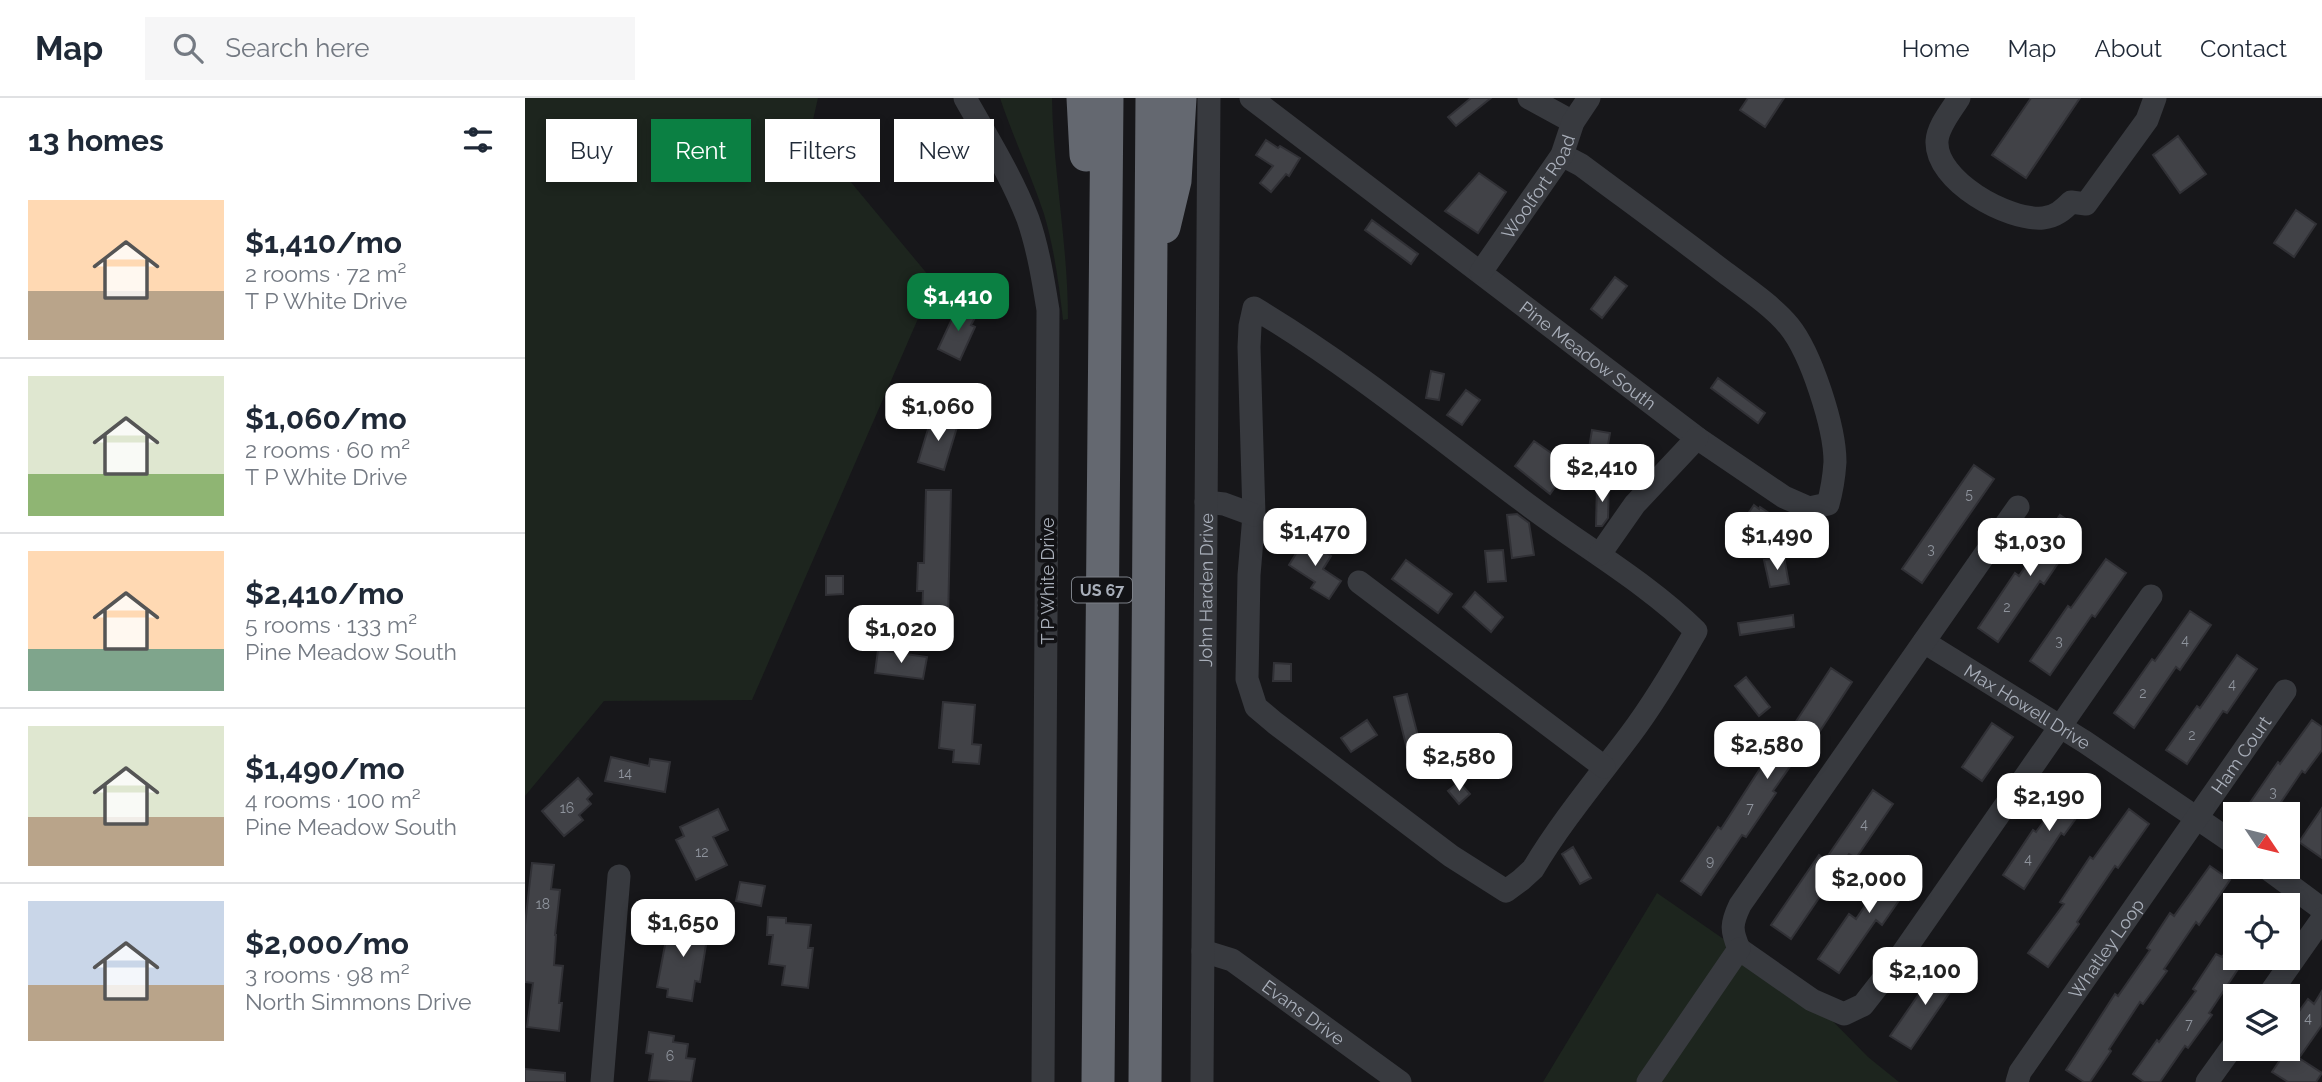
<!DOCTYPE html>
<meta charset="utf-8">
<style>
body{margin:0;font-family:Raleway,sans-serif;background:#f6f6f7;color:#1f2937;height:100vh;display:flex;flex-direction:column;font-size:26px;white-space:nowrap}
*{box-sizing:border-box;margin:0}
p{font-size:23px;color:#747a83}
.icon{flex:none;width:38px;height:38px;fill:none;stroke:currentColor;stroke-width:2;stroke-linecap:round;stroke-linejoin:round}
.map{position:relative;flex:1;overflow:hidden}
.details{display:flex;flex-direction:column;background:#fff;width:525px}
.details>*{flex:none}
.hud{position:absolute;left:21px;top:21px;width:665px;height:63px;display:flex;gap:14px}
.needle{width:46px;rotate:125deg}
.tools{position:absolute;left:1698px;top:704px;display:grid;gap:14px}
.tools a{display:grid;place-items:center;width:77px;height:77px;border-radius:0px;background:#fff;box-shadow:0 4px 10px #0003;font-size:35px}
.price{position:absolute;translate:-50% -60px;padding:0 16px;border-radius:14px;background:#fff;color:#222;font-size:23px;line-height:46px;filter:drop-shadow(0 2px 4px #0008)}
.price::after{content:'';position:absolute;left:50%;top:42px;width:21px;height:16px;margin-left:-10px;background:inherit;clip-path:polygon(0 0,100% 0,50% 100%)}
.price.selected{background:#0b8043;color:#fff}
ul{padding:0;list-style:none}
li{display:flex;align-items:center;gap:21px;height:175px;padding:0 28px}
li+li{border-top:2px solid #e0e1e3}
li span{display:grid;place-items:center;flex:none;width:196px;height:140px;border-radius:0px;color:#555}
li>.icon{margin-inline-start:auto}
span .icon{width:84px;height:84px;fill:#fffc;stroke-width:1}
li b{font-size:30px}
h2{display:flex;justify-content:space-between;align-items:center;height:84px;padding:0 28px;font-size:30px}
.tag{padding:0 24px;border-radius:0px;background:#fff;box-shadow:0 4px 10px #0003;font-size:24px;line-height:63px}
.tag.selected{background:#0b8043;color:#fff}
header{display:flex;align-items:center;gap:42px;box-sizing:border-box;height:98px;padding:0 35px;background:#fff;border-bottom:2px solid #e0e1e3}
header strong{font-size:33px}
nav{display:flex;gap:38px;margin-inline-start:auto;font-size:24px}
.search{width:490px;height:63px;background:#f6f6f7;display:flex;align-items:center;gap:18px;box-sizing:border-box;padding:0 24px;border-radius:0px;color:#747a83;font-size:26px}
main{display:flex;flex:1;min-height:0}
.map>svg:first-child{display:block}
</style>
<header>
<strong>Map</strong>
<div class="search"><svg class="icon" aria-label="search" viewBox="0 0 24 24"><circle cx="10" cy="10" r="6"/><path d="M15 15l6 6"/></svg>Search here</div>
<nav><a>Home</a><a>Map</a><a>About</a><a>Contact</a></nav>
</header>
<main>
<section class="details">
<h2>13 homes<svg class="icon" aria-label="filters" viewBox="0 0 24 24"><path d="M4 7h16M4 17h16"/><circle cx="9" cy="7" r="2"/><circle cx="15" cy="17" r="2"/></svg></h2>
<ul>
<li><span style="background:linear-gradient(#ffd9b3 65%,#b9a48a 0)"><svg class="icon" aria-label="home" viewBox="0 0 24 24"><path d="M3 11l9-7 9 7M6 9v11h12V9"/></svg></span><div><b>$1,410/mo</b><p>2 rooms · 72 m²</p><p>T P White Drive</p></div></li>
<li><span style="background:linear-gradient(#dfe7d0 70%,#8fb573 0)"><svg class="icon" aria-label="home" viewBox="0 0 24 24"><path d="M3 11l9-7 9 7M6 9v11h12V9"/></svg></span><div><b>$1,060/mo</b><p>2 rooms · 60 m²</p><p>T P White Drive</p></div></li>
<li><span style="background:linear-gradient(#ffd9b3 70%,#7fa58c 0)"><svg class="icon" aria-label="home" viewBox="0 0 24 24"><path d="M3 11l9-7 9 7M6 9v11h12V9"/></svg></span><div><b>$2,410/mo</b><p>5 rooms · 133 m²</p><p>Pine Meadow South</p></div></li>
<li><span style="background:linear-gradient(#dfe7d0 65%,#b9a48a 0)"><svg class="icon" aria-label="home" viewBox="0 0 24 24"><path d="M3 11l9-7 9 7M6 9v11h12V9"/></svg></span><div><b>$1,490/mo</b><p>4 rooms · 100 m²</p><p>Pine Meadow South</p></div></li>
<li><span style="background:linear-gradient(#c9d6e8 60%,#b9a48a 0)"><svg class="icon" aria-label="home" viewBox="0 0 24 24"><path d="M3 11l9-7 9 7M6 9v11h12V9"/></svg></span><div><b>$2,000/mo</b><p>3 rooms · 98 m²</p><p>North Simmons Drive</p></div></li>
</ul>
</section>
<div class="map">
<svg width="1797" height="984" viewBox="0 0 1797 984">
<rect width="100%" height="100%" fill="#17171a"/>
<path fill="#1d251e" d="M0,0H293L285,35L409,184L227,602L79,603L0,698Z
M475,0H527C528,74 543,147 543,221L538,222C534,186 529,150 519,116C506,77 488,39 475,0Z
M1132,795L1287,902L1343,959L1374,984H1018Z"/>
<path fill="#414247" stroke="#313136" stroke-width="2" d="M946,0H966L931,28L923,19Z
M1223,0H1259L1240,29L1215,12Z
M1506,0H1555L1501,80L1467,57Z
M1653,38L1681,76L1655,95L1628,57Z
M741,42L753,50L755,48L775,60L764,78L761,76L746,94L735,85L748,68L731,57Z
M954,75L981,94L953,135L920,113Z
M1771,112L1791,126L1769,159L1749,145Z
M847,122L893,156L886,166L840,132Z
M1090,179L1102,188L1077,220L1066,211Z
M433,208L452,216L446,227L450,229L435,262L413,251Z
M906,273L919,276L914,302L901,300Z
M1193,280L1240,315L1233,325L1186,290Z
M941,292L955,302L937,327L922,317Z
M407,318L433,326L419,372L393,364Z
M1067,332L1085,335L1079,371L1061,368Z
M1009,343L1045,368L1025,396L990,368Z
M1449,367L1469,381L1397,485L1377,471Z
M1072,386H1084L1083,420L1077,428H1071Z
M401,392H426L423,522L397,521L398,493H392L393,465H399Z
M1229,407L1234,411L1235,409L1253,421L1241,438L1218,423Z
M992,416L1004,425L1009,457L987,460L982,417Z
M1535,417L1556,431L1519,486L1515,483L1473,544L1453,530L1490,475L1494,478Z
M780,441L806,458L798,471L816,483L804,501L786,490L790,484L764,467Z
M978,452L981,483L963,484L960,453Z
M1259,459L1264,486L1245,489L1239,462Z
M1581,461L1601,475L1570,519L1567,517L1525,577L1505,563L1543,508L1546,510Z
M881,462L927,496L913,515L867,481Z
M301,478H318V496L301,497Z
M950,494L978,519L966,534L938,509Z
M1665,513L1686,527L1655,572L1651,569L1609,630L1589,615L1627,561L1630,563Z
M1268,517L1269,529L1215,537L1213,525Z
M353,552L402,559L398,581L350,575Z
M1712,557L1732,571L1702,615L1698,613L1662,666L1641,652L1672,608L1675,610Z
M749,565L766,566V583H748Z
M1306,570L1327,584L1291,639L1287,637L1248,693L1251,695L1221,739L1217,737L1176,797L1156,783L1193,729L1196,731L1262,629L1266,631Z
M1221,579L1245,609L1234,618L1210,588Z
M882,596L893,638L909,655L888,675L869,599Z
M418,604L450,607L447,646L456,647L454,666L428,664L429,652L414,650Z
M842,622L852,637L826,654L816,640Z
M1787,622L1797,629V652L1780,675L1777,673L1748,716H1732L1722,709L1753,664L1755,666Z
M1467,625L1488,639L1457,683L1437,669Z
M86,659L124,668L125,661L145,664L140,694L80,683Z
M1551,679L1570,694L1539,737L1536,735L1499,791L1478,777L1508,732L1511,734Z
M53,680L67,696L62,701L66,706L54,717L58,722L39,738L17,713Z
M934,684L945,696L934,706L923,693Z
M1348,692L1368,706L1331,760L1324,756L1266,841L1246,827L1294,757L1300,762Z
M1797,710V760L1774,744Z
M193,711L203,732L188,739L202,767L171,782L151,742L159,738L155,729Z
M1604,711L1624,726L1593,770L1590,768L1552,824L1554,826L1523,869L1503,855L1539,806L1535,804L1565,759L1568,761Z
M1048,749L1066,780L1055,786L1037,756Z
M1374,758L1395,772L1357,827L1351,822L1314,875L1293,861L1324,816L1331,821Z
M7,765L29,767L26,791L35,792L30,837H31L29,867L38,868L34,905H37L34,933L2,929L8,885L0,884V827Z
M1685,768L1705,782L1674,827L1671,824L1639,871L1642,873L1618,906L1615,904L1584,951L1586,953L1565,984H1559L1541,972L1590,896L1593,898L1625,852L1622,850L1645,815L1649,818Z
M215,784L240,788L236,808L211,803Z
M243,819L261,820V825L286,827L283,850H288L283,890L257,887L260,868L244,866L248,837H242Z
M145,821L184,828L175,884L170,883L167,903L142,899L143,891L132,889Z
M1710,841V859H1721L1684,915L1687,917L1663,950L1660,948L1635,984H1619L1608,976L1632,942L1634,944L1671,893L1668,891L1691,856L1697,859Z
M1414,867L1434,881L1386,951L1365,938Z
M1797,893V927L1774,960L1797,975L1791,984H1763L1747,974L1769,941L1762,936V930L1783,901L1789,906Z
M124,934L149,938L148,944L163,946L161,960L170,961L166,984L124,982L128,956L121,955Z
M0,971L40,975V984H0Z"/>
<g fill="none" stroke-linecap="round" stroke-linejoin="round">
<g stroke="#383a3f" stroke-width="23">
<path d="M440,0C462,39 487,79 503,121C513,150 518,181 523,212L518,984"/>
<path id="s1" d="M726,0L1172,340L1259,399L1284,410L1303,406C1307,392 1309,379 1310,364C1310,329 1286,255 1264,228C1249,209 1218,188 1198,173C1151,137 1103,102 1056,67L1037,57"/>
<path d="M1004,0L1048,24"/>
<path d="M1434,0C1426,13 1413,28 1412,43C1410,83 1483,123 1518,120C1530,119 1538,112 1546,104L1561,106L1622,22L1630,0"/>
<path id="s2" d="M956,174L1037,57L1048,24L1064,0"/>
<path d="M729,210C828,269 917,343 1010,412C1064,452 1123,486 1171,533C1151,568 1130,604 1105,637C1072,681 1036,724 1008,771L996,782L981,793L926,758L750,625L731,609L722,581L724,477L729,417L724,249L725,228Z"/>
<path d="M681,404L699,406L729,417"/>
<path d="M1075,456L1110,406L1172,340"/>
<path d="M834,484L1079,669"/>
<path id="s3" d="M1399,544L1560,644L1710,746"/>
<path d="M1739,768L1797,811"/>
<path d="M1214,851L1287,902L1319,916L1338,907L1370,866L1626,498"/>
<path d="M1214,851C1206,832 1206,826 1215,807L1493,409"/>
<path id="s4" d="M678,853L707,862L875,984"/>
<path d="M1743,898L1797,821"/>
<path d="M77,984L94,778"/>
<path id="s5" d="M677,984L684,0"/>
<path d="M1123,984L1214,851"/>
<path id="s6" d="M1492,984L1495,974L1760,593"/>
<path d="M1682,984L1710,945"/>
</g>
<path stroke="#646870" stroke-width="33" d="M558,0L561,57
M639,129L650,83L655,0
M573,984L582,0
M620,984L627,0"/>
</g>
<g text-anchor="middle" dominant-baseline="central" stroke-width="7" stroke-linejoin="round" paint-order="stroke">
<g font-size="14" fill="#8f949d">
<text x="1444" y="396">5</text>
<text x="1406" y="451">3</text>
<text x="1482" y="509">2</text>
<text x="1660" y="542">4</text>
<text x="1534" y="543">3</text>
<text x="1707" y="586">4</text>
<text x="1618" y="595">2</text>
<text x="1667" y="637">2</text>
<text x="100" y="675">14</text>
<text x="1748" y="694">3</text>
<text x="42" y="710">16</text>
<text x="1225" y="710">7</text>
<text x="1339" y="726">4</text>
<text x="177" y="754">12</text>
<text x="1503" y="761">4</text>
<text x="1185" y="763">9</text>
<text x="18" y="806">18</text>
<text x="1783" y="920">4</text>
<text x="1664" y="926">7</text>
<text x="145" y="958">6</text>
</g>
<rect fill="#121215" stroke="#7c8088" stroke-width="2" x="547" y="479.5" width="60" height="25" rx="5"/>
<g font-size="16" font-weight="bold" fill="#a9afba">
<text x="577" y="492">US 67</text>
</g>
<g font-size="18" fill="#a9afba" stroke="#121215">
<text stroke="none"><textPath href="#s2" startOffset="103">Woolfort Road</textPath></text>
<text stroke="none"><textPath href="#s1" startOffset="424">Pine Meadow South</textPath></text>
<text transform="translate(522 483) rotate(-90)">T P White Drive</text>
<text stroke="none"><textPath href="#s5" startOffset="492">John Harden Drive</textPath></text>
<text stroke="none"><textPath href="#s3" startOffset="122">Max Howell Drive</textPath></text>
<text stroke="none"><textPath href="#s6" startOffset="397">Ham Court</textPath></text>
<text stroke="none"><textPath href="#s6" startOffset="161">Whatley Loop</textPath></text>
<text stroke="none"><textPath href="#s4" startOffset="119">Evans Drive</textPath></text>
</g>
</g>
</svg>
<div class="tools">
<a><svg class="needle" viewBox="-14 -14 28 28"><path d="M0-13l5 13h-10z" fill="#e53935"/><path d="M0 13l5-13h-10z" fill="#747a83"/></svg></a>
<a><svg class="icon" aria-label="locate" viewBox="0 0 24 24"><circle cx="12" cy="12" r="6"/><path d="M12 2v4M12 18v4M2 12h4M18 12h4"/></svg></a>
<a><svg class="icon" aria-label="layers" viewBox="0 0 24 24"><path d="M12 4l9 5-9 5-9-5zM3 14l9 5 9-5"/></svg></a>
</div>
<b class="price selected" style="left:433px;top:235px">$1,410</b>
<b class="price" style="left:413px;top:345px">$1,060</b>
<b class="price" style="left:1077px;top:406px">$2,410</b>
<b class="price" style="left:790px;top:470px">$1,470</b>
<b class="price" style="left:1252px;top:474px">$1,490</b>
<b class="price" style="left:1505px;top:480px">$1,030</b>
<b class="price" style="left:376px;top:567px">$1,020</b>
<b class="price" style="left:1242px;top:683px">$2,580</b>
<b class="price" style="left:934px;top:695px">$2,580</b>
<b class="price" style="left:1524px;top:735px">$2,190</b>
<b class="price" style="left:1344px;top:817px">$2,000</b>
<b class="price" style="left:158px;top:861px">$1,650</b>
<b class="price" style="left:1400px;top:909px">$2,100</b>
<div class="hud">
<a class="tag">Buy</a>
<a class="tag selected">Rent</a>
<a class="tag">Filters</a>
<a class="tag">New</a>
</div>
</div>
</main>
